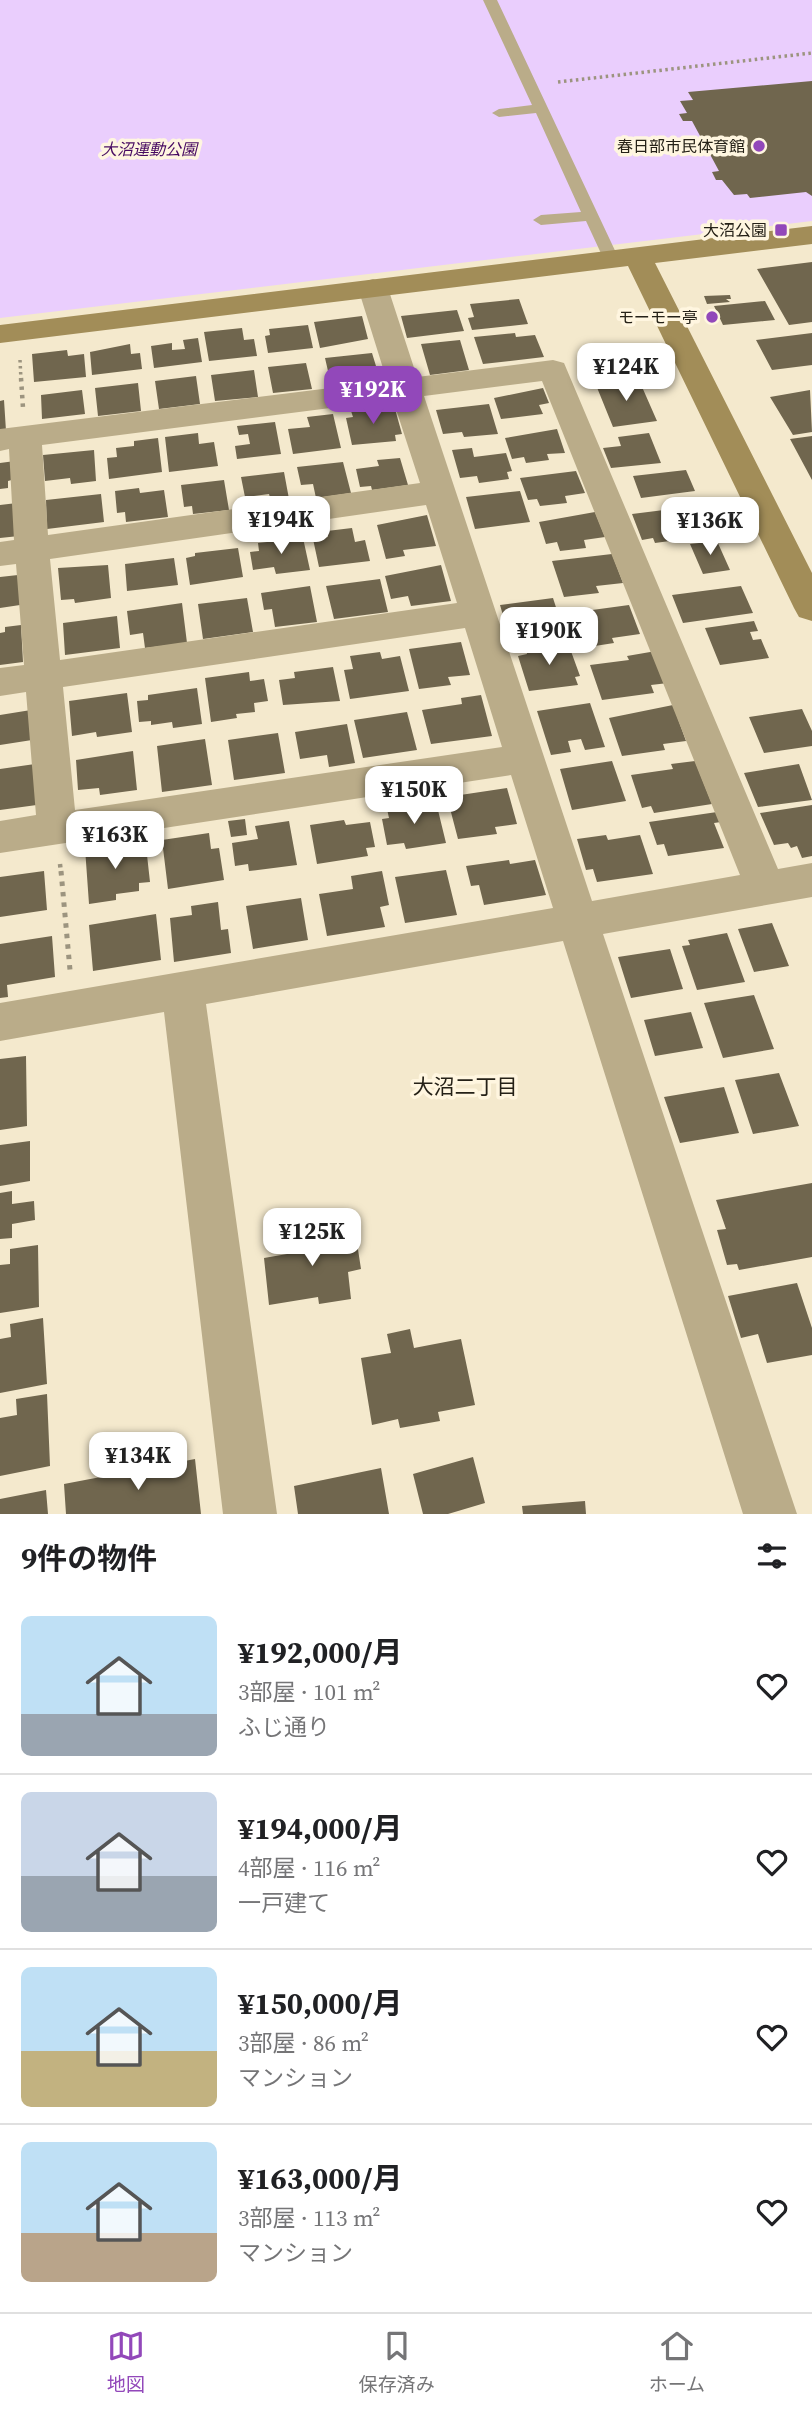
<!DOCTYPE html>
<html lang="ja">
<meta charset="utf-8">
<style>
body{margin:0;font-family:"Source Serif 4","Noto Sans JP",serif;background:#f6f6f6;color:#202124;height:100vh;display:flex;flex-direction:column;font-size:26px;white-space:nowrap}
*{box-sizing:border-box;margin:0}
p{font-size:23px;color:#757577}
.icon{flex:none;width:38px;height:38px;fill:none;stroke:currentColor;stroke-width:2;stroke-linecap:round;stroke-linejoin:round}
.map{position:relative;height:1514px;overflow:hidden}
.panel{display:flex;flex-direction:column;background:#fff;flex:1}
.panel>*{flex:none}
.price{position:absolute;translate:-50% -60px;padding:0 16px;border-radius:14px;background:#fff;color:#222;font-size:23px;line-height:46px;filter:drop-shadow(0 2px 4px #0008)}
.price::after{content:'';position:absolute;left:50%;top:42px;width:21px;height:16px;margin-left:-10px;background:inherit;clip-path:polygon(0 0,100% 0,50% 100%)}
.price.on{background:#9248ba;color:#fff}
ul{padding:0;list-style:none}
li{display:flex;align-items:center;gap:21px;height:175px;padding:0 21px}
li+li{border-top:2px solid #e0e0e0}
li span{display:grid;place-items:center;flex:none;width:196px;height:140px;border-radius:10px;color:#555}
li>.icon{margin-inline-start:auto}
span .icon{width:84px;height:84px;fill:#fffc;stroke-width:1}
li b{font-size:30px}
h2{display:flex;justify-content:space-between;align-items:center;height:84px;padding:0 21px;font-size:30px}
.menu{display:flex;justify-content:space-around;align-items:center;height:98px;border-top:2px solid #e0e0e0;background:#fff;font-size:19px;color:#757577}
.menu a{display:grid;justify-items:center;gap:4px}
.menu .on{color:#9248ba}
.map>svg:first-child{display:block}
</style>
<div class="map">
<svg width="812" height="1514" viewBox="0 0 812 1514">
<rect width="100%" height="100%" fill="#f4e9cd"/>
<path fill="#eacefd" d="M0,0H812V221L0,318Z"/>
<path fill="#70664e" d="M812,81V196L806,192L750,198L747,194L734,195L722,180H716L712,172L719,171L692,121H683L679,114L687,113L680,101L693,100L688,92Z
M812,262V322L789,325L757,269Z
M730,295L731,299H726L730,302L707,304L704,296Z
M519,299L528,324L472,330L468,318L474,317L470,304Z
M765,301L775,320L723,325L714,306Z
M457,310L464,331L407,338L401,316Z
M362,316L368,339L320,348L314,322Z
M308,325L313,348L268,353L265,336L270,335L269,329Z
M242,328L244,340L254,339L257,356L209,361L204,332Z
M515,333L516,337L535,335L544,357L483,364L474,337Z
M812,333V365L772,370L756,340Z
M198,338L202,362L154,368L151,346L172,343V350L185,349L183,340Z
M460,340L469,370L430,375L421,344Z
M130,344L131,354L140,353L142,369L92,375L90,352Z
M67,350L68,356L84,354L86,377L34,382L32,354Z
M372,353L380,379L331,384L325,358Z
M306,363L312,389L273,393L268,367Z
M254,370L258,397L215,401L211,375Z
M196,376L200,404L159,409L155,381Z
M639,380L657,421L613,427L596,385Z
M138,383L141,411L98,416L95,388Z
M543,388L549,403L539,405L543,414L501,419L494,398Z
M82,390L85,414L42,419L41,395Z
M810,390L812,432L793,435L770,397Z
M4,400L6,431H0V401Z
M489,404L498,434L464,437L462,432L443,434L436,410Z
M381,407V411L395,409L402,434L395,435L396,441L352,445L346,418L353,417L351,411Z
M333,414L341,448L293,454L288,429L310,427L307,417Z
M275,422L281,454L237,459L235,446L250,444L248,434L239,435L237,426Z
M557,429L565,453L547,454L549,460L526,463L524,457L512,459L505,438Z
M198,433L199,444L214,442L218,466L169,472L165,437Z
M649,433L661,463L611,468L603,448L621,446L618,437Z
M812,436V480L790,439Z
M158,438L162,472L109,479L107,458L117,457L116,448L134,446V441Z
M472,448L474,457L506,453L512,471L507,472L509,479L479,483L477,476L460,478L452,450Z
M94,450L96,481L71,484L70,478L45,481L43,455Z
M400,458L408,485L372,490L371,486L360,487L356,469L379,466L377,460Z
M15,461V479L8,481V488L0,489V463Z
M343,462L351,493L316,498L313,484L301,485L297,467Z
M686,470L695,491L641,498L633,476Z
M576,471L585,493L565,496L567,503L540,506L537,499L528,500L520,478Z
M284,472L289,499L271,501L269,494L245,497L241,477Z
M224,480L229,510L193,514L192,506L184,507L181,485Z
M139,488L140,493L164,490L168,517L126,522L125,512L117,513L115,491Z
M520,491L530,522L475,529L466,497Z
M101,494L104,522L47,529L46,500Z
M17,503L19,536L0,538V505Z
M701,504L713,532L683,536L671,507Z
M664,510L677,540L655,543L653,538L642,540L632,514Z
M595,512L605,537L584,540L586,548L560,551L557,542L546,544L539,522Z
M427,515L436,546L403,550L405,556L386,559L377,525Z
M352,528L355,542L365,540L370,561L319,567L313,539L328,537L327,531Z
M303,538L310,570L276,574L274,567L253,570L250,552L259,551L258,543Z
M717,541L730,570L703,574L690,544Z
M238,548L243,577L190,585L186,558L195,556V553Z
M612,554L623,583L596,586L599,593L564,597L552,561Z
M174,558L178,585L127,591L125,564Z
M108,565L111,598L75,603L74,599L61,600L58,568Z
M441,565L451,601L411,606L408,596L391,599L385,576Z
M18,575L20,605L0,608V577Z
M380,579L388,612L334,619L326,586Z
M310,586L317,622L275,627L272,609L264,610L261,593Z
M741,586L753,613L683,623L672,595Z
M247,598L253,632L203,639L198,604Z
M553,598L563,629L509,636L500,605Z
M182,603L187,643L145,648L143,633L130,635L127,611Z
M629,605L640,634L612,638L614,643L582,648L570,613Z
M117,616L120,648L65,655L63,623Z
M754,621L758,631L750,632L753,640L761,639L769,658L720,665L705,628Z
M21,625L23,662L0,665V633L5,632V627Z
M461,642L470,675L448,677L451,685L419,689L409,649Z
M568,643L580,676L575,677L578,685L529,691L518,656L527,654L526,649Z
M656,651L668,683L651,685L654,693L602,700L590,665L629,660L627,656Z
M380,652L382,659L400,656L409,691L350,699L344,670L353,669L350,656Z
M333,667L340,701L283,705L279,680L295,678L294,672Z
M249,672L250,681L264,679L268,701L254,703L255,712L236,714L237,718L211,722L205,678Z
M197,688L202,724L173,728L172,722L151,725V721L139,722L137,701L148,700V695Z
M127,693L132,732L97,737L96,732L72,736L69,701Z
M481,695L492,736L431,744L422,710L462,704L461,698Z
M590,703L605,747L585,750L581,739L568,741L571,752L551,755L537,711Z
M673,705L686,741L663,744L665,750L622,756L609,718Z
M802,709L812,731V746L764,753L749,717Z
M31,710L32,740L0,745V715Z
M407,712L417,750L363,758L354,720Z
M347,724L355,763L329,767L327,755L300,759L295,732Z
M278,733L285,773L234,780L228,740Z
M205,739L212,785L162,792L157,746Z
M133,751L137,790L100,795L99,788L78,790L76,760Z
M612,761L626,801L572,810L560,769Z
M695,761L712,804L654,813L651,806L642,808L631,775L673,769L671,764Z
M42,763L44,804L0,810V769Z
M799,764L812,800L758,807L744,773Z
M507,788L517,824L495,827L497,834L458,839L447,797Z
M436,802L446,843L406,849L404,843L387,845L382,819L389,818L387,809Z
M812,805V856L802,858L797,846L791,848L788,843L774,845L760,813Z
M717,812L721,822L714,823L724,848L668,856L664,844L657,845L649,822Z
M245,819L247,835L231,837L228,821Z
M344,820L346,825L370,822L375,847L366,848L368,856L317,864L310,825Z
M289,821L297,865L249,871L248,864L235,866L232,843L258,839L255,826Z
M209,833L211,849L219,848L224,880L168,889L162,840Z
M606,835L608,840L640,835L653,874L597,882L593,869L586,870L577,839Z
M135,841L136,856L147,855L150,882L139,883V891L116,894V900L89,904L85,848Z
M509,860L510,864L535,860L546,895L484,905L479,885L471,886L466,866Z
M446,870L457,915L405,923L395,877Z
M44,871L47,910L0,917V877Z
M382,871L389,905L380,907L385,927L327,936L319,894L353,889L351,876Z
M301,898L308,940L253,949L246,906Z
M218,902L221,930L228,929L231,953L174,962L170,918L192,915L191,906Z
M156,914L161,960L93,971L89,925Z
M772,923L789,966L754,972L738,929Z
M727,933L745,982L697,990L682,946L690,945L688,940Z
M52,936L55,977L7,985L8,997L0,998V944Z
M670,949L683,989L631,998L618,957Z
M754,995L774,1049L723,1058L704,1003Z
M691,1012L703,1048L655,1056L644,1020Z
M26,1056L27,1126L0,1130V1059Z
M779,1073L799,1126L753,1134L735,1080Z
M724,1087L739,1133L680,1143L664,1097Z
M30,1141V1181L0,1186V1145Z
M812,1183V1257L739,1270L737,1264L727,1265L717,1230L726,1229L716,1200Z
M12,1191V1204L34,1201L35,1220L12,1224V1238L0,1239V1193Z
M329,1223L330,1230L336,1229L338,1246L357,1243L361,1269L348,1272L351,1299L319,1304L318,1297L269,1305L264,1258L287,1254L285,1237L315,1232L314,1225Z
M38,1245L39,1307L0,1313V1265L10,1264V1249Z
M797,1283L812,1328V1355L767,1363L758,1334L741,1338L728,1296Z
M43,1318L47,1384L0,1393V1339L11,1337L10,1324Z
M410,1329L414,1348L461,1339L475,1405L438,1412L440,1421L400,1428L398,1419L372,1425L361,1358L391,1353L387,1334Z
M47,1394L50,1466L0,1476V1418L17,1415L16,1399Z
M473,1457L485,1503L448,1514H423L413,1474Z
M195,1459L201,1514H66L64,1484Z
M381,1468L389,1514H298L294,1486Z
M46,1490L48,1514H0V1499Z
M585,1501L586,1514H523L522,1506Z"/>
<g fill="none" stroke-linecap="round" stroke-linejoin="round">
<path stroke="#9c947f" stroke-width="3.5" stroke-dasharray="2.5 3.5" stroke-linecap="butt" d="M558,82L812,53
M20,360L21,380
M584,363L646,354"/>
<path stroke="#9c947f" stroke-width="4.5" stroke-dasharray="3.5 5" stroke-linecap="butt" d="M21,378L23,408
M60,864L61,873"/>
<path stroke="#9c947f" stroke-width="5" stroke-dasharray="4.5 6" stroke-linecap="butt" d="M61,871L70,970"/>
<path fill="#baac89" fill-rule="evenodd" d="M483,0H497L619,259L617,262H605L586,221L541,225L533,220L541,215L581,212L536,113L499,117L492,113L499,109L532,105Z"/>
<path fill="#baac89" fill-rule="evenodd" d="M373,279L383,282L388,288L417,377L553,360L564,363L778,869L812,863V897L603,934L797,1514H743L563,941L206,1004L277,1514H223L164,1012L0,1041V1003L553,908L511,775L0,853V821L36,815L26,692L0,696V668L24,665L16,564L0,566V542L14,540L9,449L0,451V429L387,381L358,288L363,282ZM542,381L740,875L592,901L424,396ZM393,400L420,483L48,535L42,445ZM426,505L457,603L60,660L50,559ZM465,628L502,747L75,810L63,687Z"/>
<path fill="#a28d58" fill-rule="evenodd" d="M812,226V244L655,263L812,573V621L799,617L794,608L628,266L0,343V325Z"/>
</g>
<g fill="#9248ba" stroke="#fff6e0" stroke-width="2.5">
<circle cx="759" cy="146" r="7"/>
<rect x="774" y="223" width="14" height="14" rx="3.5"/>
<circle cx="712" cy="317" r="7"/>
</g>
<g text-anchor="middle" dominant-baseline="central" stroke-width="7" stroke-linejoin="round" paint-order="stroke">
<g font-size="16" fill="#252117" stroke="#fff6e0" text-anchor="end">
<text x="745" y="146">春日部市民体育館</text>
<text x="767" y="230">大沼公園</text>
<text x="698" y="317">モーモー亭</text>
</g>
<g font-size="16" font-style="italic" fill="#460961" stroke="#fff6e0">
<text x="149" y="149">大沼運動公園</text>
</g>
<g font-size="21" fill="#252117" stroke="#fff6e0">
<text x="465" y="1086">大沼二丁目</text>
</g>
</g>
</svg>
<b class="price" style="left:626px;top:403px">¥124K</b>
<b class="price on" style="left:373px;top:426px">¥192K</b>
<b class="price" style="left:281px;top:556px">¥194K</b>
<b class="price" style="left:710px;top:557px">¥136K</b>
<b class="price" style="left:549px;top:667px">¥190K</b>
<b class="price" style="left:414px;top:826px">¥150K</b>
<b class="price" style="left:115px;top:871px">¥163K</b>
<b class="price" style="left:312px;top:1268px">¥125K</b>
<b class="price" style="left:138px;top:1492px">¥134K</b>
</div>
<section class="panel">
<h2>9件の物件<svg class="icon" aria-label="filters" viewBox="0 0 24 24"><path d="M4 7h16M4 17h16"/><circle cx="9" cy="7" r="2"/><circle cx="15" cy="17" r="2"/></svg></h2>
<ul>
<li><span style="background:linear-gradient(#bfe0f5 70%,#9aa5b1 0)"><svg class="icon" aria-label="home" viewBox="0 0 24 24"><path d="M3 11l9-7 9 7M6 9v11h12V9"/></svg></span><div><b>¥192,000/月</b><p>3部屋 · 101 m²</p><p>ふじ通り</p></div><svg class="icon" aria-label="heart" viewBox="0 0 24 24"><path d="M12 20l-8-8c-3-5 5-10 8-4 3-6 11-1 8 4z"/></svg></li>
<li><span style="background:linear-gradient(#c9d6e8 60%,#9aa5b1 0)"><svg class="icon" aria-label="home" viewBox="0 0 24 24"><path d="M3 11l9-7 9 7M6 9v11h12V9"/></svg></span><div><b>¥194,000/月</b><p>4部屋 · 116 m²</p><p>一戸建て</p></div><svg class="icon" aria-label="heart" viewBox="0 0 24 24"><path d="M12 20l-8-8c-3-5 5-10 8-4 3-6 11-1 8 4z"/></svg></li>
<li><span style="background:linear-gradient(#bfe0f5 60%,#c2b280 0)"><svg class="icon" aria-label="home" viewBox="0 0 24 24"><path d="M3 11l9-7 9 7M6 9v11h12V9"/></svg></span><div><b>¥150,000/月</b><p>3部屋 · 86 m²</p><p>マンション</p></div><svg class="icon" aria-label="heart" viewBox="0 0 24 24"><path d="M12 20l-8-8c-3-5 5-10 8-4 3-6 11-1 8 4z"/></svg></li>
<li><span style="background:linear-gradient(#bfe0f5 65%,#b9a48a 0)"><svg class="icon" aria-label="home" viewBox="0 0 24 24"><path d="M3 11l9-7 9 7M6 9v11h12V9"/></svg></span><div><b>¥163,000/月</b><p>3部屋 · 113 m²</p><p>マンション</p></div><svg class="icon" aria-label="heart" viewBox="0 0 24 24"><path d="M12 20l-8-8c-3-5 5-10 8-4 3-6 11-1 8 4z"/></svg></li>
</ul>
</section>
<nav class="menu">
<a class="on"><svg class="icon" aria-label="map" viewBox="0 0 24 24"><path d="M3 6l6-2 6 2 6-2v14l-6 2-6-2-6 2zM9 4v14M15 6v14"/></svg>地図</a>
<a><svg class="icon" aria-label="saved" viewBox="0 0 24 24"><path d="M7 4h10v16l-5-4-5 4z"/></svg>保存済み</a>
<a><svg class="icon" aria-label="home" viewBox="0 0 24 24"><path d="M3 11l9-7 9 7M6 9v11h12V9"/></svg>ホーム</a>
</nav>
